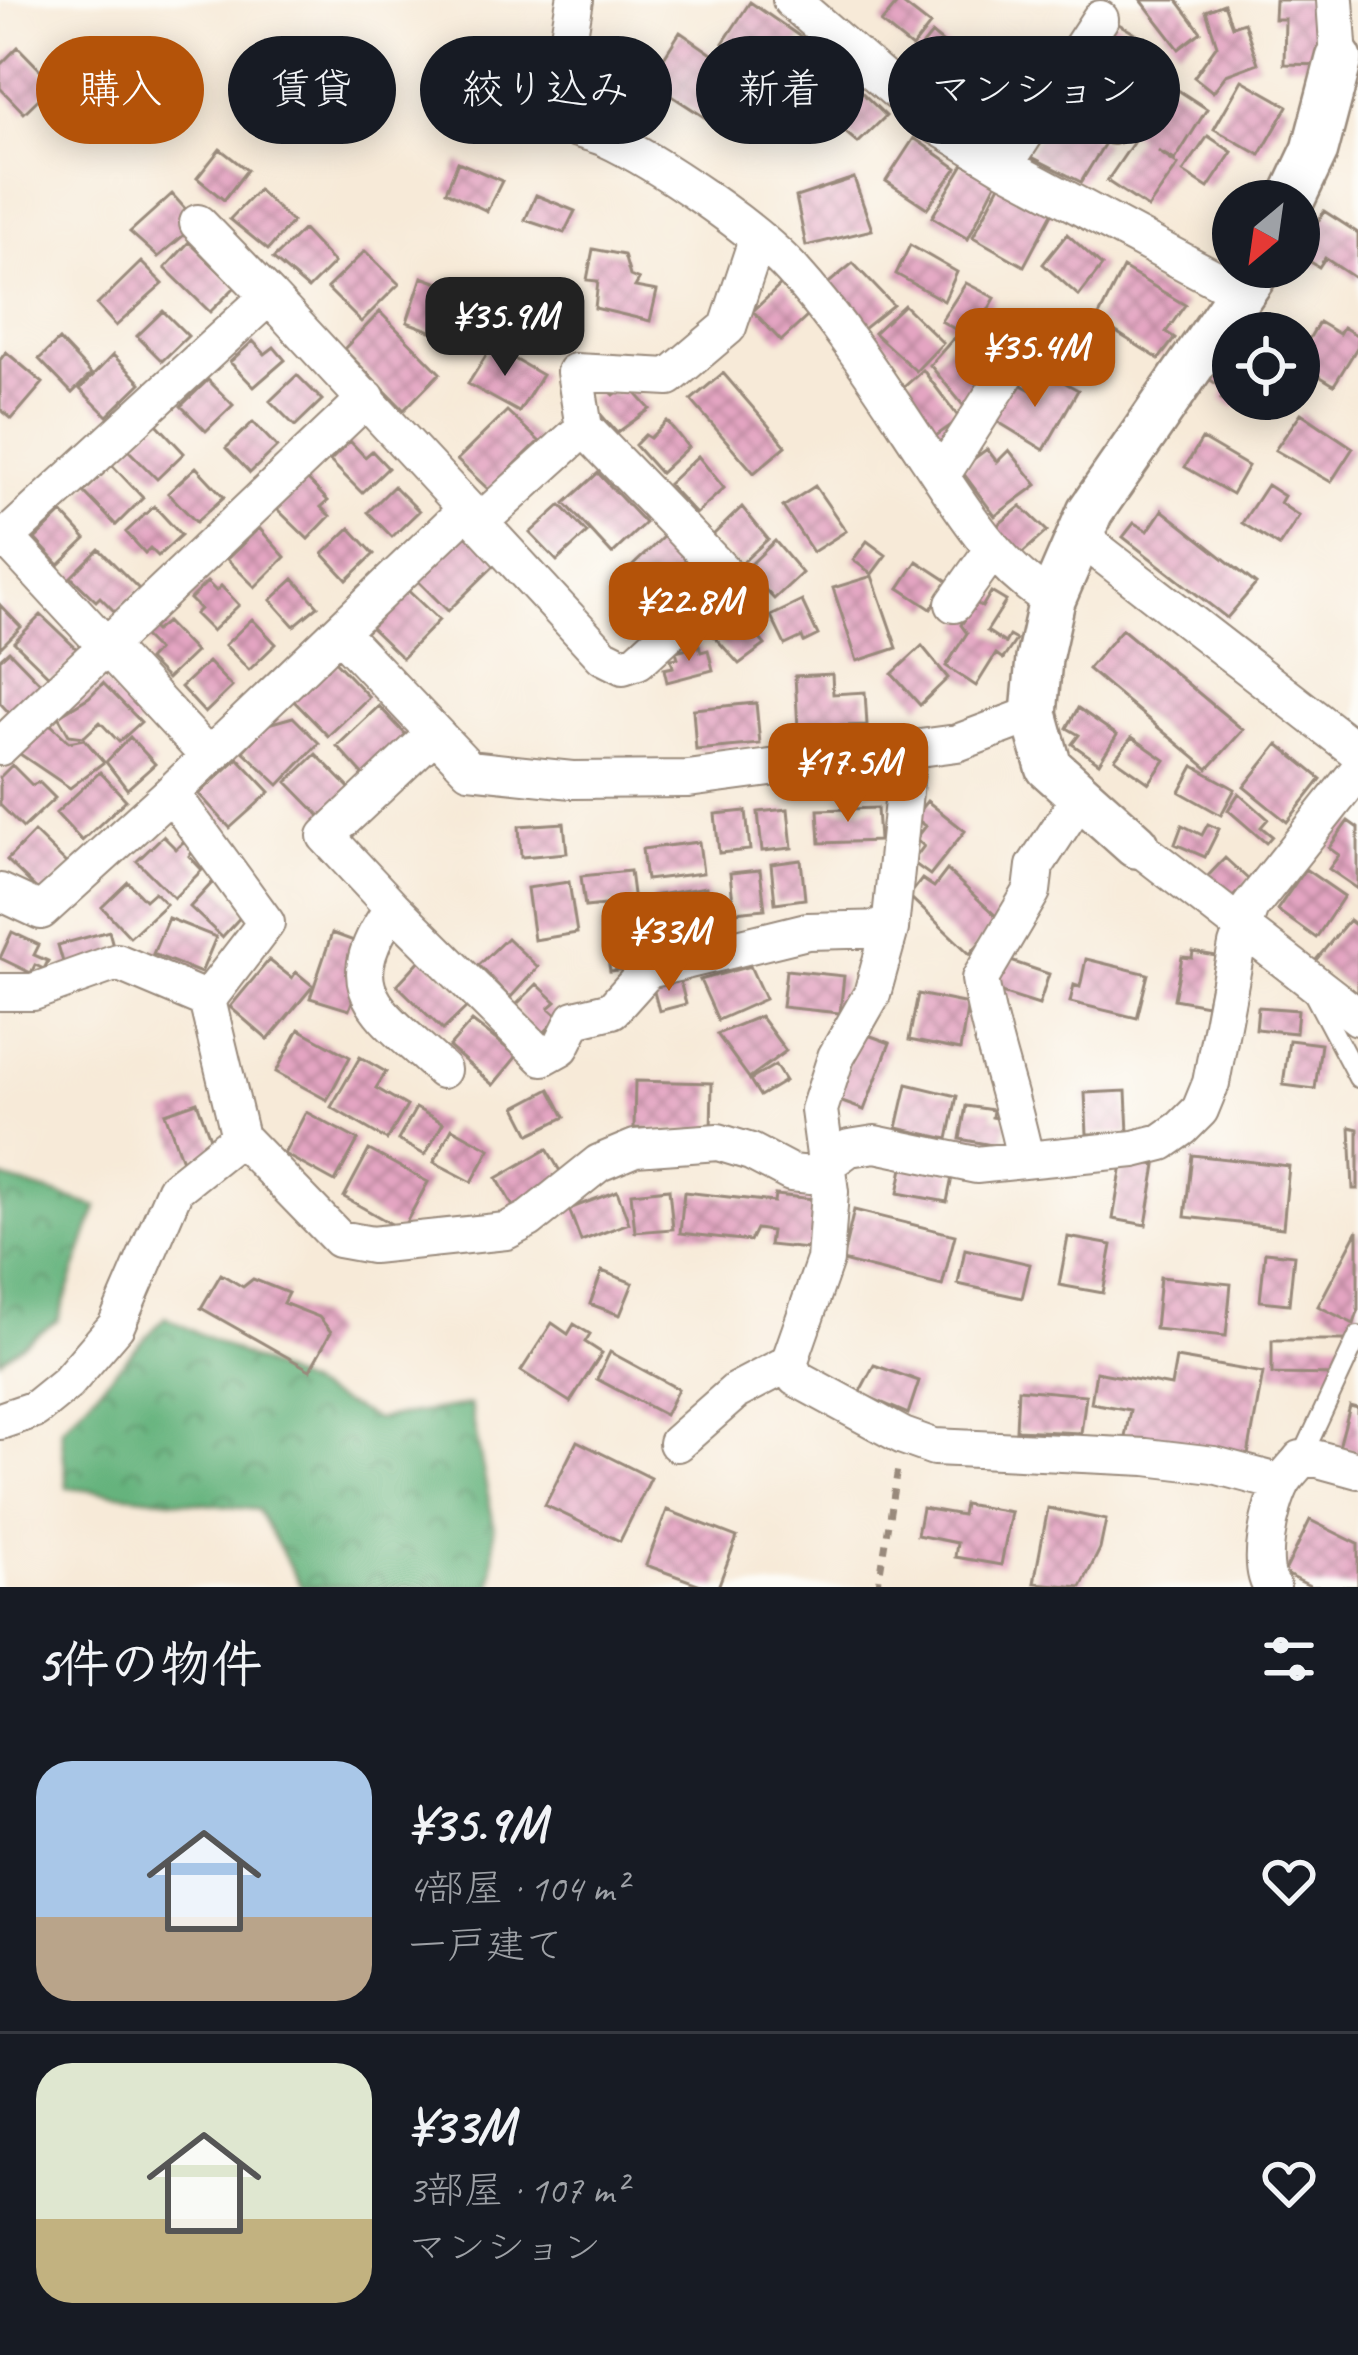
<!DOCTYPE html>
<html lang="ja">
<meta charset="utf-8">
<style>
body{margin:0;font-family:Caveat,"Klee One",sans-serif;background:#20242c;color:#f1f3f6;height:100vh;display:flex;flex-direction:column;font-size:45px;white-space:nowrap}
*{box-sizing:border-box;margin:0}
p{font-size:39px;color:#9ea1a6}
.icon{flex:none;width:66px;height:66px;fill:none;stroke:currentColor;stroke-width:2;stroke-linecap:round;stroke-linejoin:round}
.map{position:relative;height:1587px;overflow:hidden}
.drawer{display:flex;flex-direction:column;background:#171b24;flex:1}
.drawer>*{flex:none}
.banner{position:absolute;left:36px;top:36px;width:1287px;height:108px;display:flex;gap:24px}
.needle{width:78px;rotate:209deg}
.controls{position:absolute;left:1212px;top:180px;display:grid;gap:24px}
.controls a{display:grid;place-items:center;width:108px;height:108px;border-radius:50%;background:#171b24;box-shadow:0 6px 30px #0003;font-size:60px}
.price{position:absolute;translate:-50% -102px;padding:0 27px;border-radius:24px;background:#b45309;color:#fff;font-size:39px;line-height:78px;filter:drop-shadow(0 3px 6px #0008)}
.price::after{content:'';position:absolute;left:50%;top:72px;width:36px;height:27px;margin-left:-18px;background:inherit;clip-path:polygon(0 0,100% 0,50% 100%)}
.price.selected{background:#222;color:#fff}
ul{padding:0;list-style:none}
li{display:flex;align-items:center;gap:36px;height:300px;padding:0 36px}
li+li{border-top:3px solid #363941}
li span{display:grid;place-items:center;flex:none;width:336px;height:240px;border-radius:36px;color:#555}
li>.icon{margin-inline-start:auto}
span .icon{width:144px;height:144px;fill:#fffc;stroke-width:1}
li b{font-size:51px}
h2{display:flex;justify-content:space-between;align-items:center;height:144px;padding:0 36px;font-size:51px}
.tag{padding:0 42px;border-radius:54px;background:#171b24;box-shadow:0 6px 30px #0003;font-size:42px;line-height:108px}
.tag.selected{background:#b45309;color:#fff}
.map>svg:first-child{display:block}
</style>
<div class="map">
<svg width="1358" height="1587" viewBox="0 0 1358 1587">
<defs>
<pattern id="forest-crowns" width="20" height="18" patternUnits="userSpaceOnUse" patternTransform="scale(3)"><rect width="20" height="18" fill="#64b27c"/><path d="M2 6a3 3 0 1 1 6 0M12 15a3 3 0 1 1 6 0" fill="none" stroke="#549165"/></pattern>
<pattern id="building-cross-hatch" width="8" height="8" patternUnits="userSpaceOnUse" patternTransform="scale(3)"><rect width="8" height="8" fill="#e4a5c2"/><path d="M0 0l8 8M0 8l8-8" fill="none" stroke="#ba879d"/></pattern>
</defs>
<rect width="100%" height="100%" fill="#fdfcf7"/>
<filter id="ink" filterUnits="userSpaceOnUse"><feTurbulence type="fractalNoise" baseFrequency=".00833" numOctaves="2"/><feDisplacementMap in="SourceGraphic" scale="24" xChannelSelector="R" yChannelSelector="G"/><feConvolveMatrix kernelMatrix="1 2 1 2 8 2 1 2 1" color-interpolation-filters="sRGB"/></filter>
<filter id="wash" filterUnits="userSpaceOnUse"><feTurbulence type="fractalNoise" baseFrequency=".004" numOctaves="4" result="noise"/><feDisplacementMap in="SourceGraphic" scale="48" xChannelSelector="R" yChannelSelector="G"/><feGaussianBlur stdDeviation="2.7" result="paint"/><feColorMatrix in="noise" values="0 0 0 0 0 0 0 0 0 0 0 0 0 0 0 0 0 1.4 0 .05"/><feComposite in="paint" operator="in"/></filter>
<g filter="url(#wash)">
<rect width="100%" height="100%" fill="#f7ead8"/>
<path fill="url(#forest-crowns)" stroke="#506e4d" stroke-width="3" d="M0,1177L97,1207L58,1320L0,1360Z
M165,1317L375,1419L470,1405L494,1525L492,1587H301L258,1510L67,1488L61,1429Z"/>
<g id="blocks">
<path fill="url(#building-cross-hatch)" d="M1141,0H1177L1201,32L1179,49Z
M1275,0H1321L1325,65L1284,64L1285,19H1274Z
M899,1L930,25L912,48L881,23Z
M750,2L802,38L774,78L723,43Z
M1224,4L1232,26L1244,22L1258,63L1226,75L1213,92L1194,77L1217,45L1206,11Z
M1110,19L1165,51L1131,109L1076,77Z
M680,32L773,96L741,141L649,81Z
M932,34L971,65L941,102L912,78L920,68L910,61Z
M18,47L54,84L24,113L0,88V65Z
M819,51L886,116L858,143L790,85Z
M987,60L1033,88L1002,145L956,120Z
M1158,77L1207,109L1175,160L1158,151L1178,165L1148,208L1107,181L1137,137L1125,129Z
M1242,80L1288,106L1260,155L1214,129Z
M444,83L508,100L501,135L439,120Z
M1051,112L1105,143L1081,182L1028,155Z
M1208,136L1232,152L1208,188L1183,172Z
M914,138L957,168L927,208L886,181Z
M220,149L247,170L224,200L197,178Z
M458,162L502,181L487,211L446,191Z
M964,164L997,181L968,239L932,217Z
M1004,177L1056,206L1024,266L973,237Z
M854,178L872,230L806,246L796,197Z
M258,190L292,222L268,250L230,219Z
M172,194L198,223L158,257L130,232Z
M536,195L575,211L564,233L525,220Z
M1324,211L1358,233V280L1325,258L1319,267L1299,255Z
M303,230L334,263L308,289L273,259Z
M1067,234L1102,266L1079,296L1043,264Z
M189,242L235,287L210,312L165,268Z
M910,245L957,272L944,301L896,274Z
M593,249L624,255L630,276L639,280L635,287L657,291L650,321L595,308L598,281L587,280Z
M365,251L399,284L361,322L327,288Z
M141,262L163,284L116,326L97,305Z
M853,263L893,305L863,329L825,286Z
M1123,268L1185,305L1166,332L1175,338L1159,359L1097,320Z
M422,277L500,305L481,350L407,322Z
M783,283L809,315L781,341L753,311Z
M966,283L995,298L972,339L941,321Z
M904,305L943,343L916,371L874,333Z
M163,311L188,336L162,361L137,336Z
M380,312L440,373L404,410L344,349Z
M1050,317L1091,324L1081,368L1042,355Z
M1319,322L1339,334L1343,327L1358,336V346L1334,385L1299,364V356Z
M954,338L995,380L967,410L930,365Z
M59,340L91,374L72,393L39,359Z
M253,341L265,354L274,347L285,360L254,387L230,362Z
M492,346L542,375L519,412L468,384Z
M1230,348L1233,399H1241L1235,408L1221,399L1226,390L1209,379Z
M6,352L43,383L12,419L0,409V360Z
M113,355L141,383L107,416L80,389Z
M923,370L960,419L926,443L894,396Z
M723,373L786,446L754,473L691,400Z
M297,375L322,400L295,426L270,401Z
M1051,375L1078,390L1044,450L990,417L1012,380L1040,395Z
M208,380L233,405L206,431L181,406Z
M605,386L614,395L622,388L627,393L632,389L650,409L617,433L589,401Z
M507,411L539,441L489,490L457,460Z
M1301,413L1353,448L1331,482L1275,450Z
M667,421L688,447L660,473L635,445L645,435L650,438Z
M253,422L277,447L250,473L226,448Z
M156,423L184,453L157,479L128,450Z
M1202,439L1248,466L1232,494L1185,467Z
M350,441L365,457L372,451L388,468L362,493L330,461Z
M987,449L997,462L1009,450L1037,485L995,516L960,469Z
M698,456L724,488L696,514L668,484Z
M112,465L143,498L116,525L84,492Z
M196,467L224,497L196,522L168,493Z
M598,473L645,523L612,554L565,503Z
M306,478L328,501L321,507L330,516L308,539L276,508Z
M1267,485L1284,496L1280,503L1299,516L1279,546L1242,523Z
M394,486L419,511L392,537L368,512Z
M815,486L846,531L813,552L783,507Z
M561,505L587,533L557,561L530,533Z
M154,506L181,535L158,556L150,548L145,553L126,532Z
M1021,506L1047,531L1019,556L993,529Z
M742,507L768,539L740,565L712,536Z
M1162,510L1256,584L1227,618L1123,537L1134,523L1148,531Z
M62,513L86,539L59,565L35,539Z
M465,523L499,561L448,611L411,574Z
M259,528L285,557L255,587L227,559Z
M350,528L374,554L347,580L323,554Z
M665,535L706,577L665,616L625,573Z
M775,541L802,573L774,599L746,569Z
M867,541L886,555L872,574L853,560Z
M99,549L139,589L115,612L100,597L96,601L71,577Z
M917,561L949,582L931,609L899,588Z
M872,576L897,648L857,661L833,588Z
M294,579L318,606L294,626L271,600Z
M207,582L216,591L221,586L239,605L212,631L195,614L200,609L190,599Z
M399,582L439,620L402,658L362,619Z
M991,592L1006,601L987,631L1005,643L1009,636L1016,640L1003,659L996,654L976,686L946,666L967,633L961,625L976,603L982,607Z
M802,601L818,635L804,642L802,637L785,645L771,616Z
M0,605L21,627L0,648Z
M737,610L765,645L739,664L711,633Z
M41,615L80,652L53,680L14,642Z
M252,619L276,644L249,670L225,645Z
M166,622L195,652L167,679L148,660L157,650L140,633L149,625L155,631Z
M1122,629L1243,730L1208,769L1088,669Z
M699,645L701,652L708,650L713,670L667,682L664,669L673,667L671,659L678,658L676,651Z
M922,646L948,678L920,705L892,674Z
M9,651L44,687L12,716L0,703V659Z
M329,655L369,697L328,736L288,695Z
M208,662L232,687L205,713L181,687Z
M832,674L833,694L865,692L867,725L798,728L795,676Z
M103,683L141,722L119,742L100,722L84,737L69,735L58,716L89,697Z
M756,703L760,744L696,750L693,709Z
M379,706L410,739L367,779L337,746Z
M1078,708L1117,735L1099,763L1072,744L1079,735L1067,728Z
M293,717L319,743L279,785L243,751L268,724Z
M47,721L69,742L84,739L104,762L70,788L17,752Z
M130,737L155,764L127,789L106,762Z
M1132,737L1165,760L1149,783L1115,759Z
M1278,744L1321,779L1287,822L1244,787Z
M316,754L351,790L322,818L287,782Z
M238,758L270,792L230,828L199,794Z
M12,765L32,785L39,782L55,798L23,828L0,805V777Z
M1194,766L1235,789L1221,815L1180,792Z
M100,772L126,800L82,841L56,813Z
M1239,793L1268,819L1261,827L1272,836L1266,843L1228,810Z
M927,801L965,831L930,875L912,862L924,846L916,839L926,826L914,817Z
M877,808L879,841L820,843L818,810Z
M788,809L792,848L762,851L758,812Z
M746,811L750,850L719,853L715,814Z
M1348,821L1358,828V889L1329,869L1339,855L1329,848Z
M564,823L567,853L521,857L519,826Z
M1208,824L1219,829L1205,857L1175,844L1182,825L1202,835Z
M34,832L69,866L42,894L7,860Z
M163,836L176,849L185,840L195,850L189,856L202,870L174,898L137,861Z
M699,842L703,873L646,880L642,849Z
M1225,858L1249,880L1231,899L1207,877Z
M801,860L805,899L775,903L771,864Z
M1305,869L1344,896L1316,938L1277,910Z
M760,870L765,909L734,912L730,873Z
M947,870L999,919L970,954L909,896L922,879L934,887Z
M630,871L634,902L585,907L581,876Z
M128,882L145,900L154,892L166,904L130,937L102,907Z
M213,882L245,912L222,937L190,907Z
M569,882L577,933L534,940L527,888Z
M706,887L713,930L659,939L652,896Z
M168,918L216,937L201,973L153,954Z
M654,919L660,964L610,971L603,927Z
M1349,920L1358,927V996L1315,961Z
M109,931L117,960L67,976L58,945Z
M12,932L39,945L34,955L48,961L44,969L35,965L31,973L0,958Z
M332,933L362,944L361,976L349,1010L310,998Z
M507,938L538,967L510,998L479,965Z
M1193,952L1216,956L1207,1005L1174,999L1182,957L1192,958Z
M423,957L470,1004L443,1030L397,985Z
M1005,959L1049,974L1039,1005L995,991Z
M1086,959L1148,974L1137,1018L1070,1002L1074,985L1080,987Z
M269,960L292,978L296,972L313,986L268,1040L230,1007Z
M750,966L765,999L718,1020L700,980Z
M786,970L844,976L840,1013L782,1007Z
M679,977L686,1004L659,1011L652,984Z
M537,984L556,1002L549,1008L559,1017L536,1041L516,1005Z
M918,994L968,1004L960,1050L909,1040Z
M1258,1007L1298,1010L1296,1033L1256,1029Z
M760,1016L786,1051L749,1078L717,1034Z
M472,1021L517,1056L493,1085L449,1047Z
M299,1029L350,1057L327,1100L276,1072Z
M860,1032L890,1043L864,1110L834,1099Z
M1289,1040L1321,1044L1315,1089L1283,1085Z
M360,1057L386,1072L376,1088L407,1106L387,1140L331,1107Z
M775,1065L785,1081L760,1096L750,1080Z
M635,1081L712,1083L711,1131L634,1128Z
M907,1084L957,1096L948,1139L897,1128Z
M550,1089L565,1117L530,1134L516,1107Z
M1126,1091L1128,1133L1087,1134L1085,1093Z
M197,1102L214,1149L182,1161L165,1113Z
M966,1106L993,1110L992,1117L1007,1120L1002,1147L960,1139Z
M416,1108L443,1123L425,1155L398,1140Z
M306,1112L358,1140L335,1182L284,1154Z
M1350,1127L1358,1129V1189H1353Z
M452,1128L490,1149L472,1182L434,1162Z
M547,1149L567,1183L516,1212L497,1178Z
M369,1150L428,1182L402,1230L344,1197Z
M1192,1155L1289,1166L1283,1228L1185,1217Z
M1123,1159L1156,1165L1146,1225L1113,1219Z
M904,1163L953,1172L947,1202L898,1193Z
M669,1189L673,1229L635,1232L631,1193Z
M617,1191L629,1223L581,1241L569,1209Z
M684,1192L774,1202L775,1195L824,1200L818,1250L769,1245L771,1231L756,1229L750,1241L680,1233Z
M854,1210L955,1235L942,1286L842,1261Z
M1358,1230V1312L1354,1324L1318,1306Z
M1068,1237L1112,1245L1103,1293L1059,1285Z
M965,1249L1030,1264L1022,1298L958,1284Z
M1265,1252L1294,1255L1289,1304L1260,1301Z
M602,1271L633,1283L620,1315L590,1304Z
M221,1274L243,1287L253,1279L288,1293L283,1303L319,1317L331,1332L310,1370L201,1308Z
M1160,1277L1231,1284L1226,1336L1155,1329Z
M552,1323L568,1334L574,1324L590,1334L585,1342L602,1353L570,1402L521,1371Z
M1272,1340H1348L1337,1375L1272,1374Z
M610,1352L678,1389L665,1415L597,1379Z
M1176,1358L1263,1373L1246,1466L1124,1443L1130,1410L1091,1403L1096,1372L1171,1386Z
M874,1365L919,1381L908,1414L859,1393Z
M1018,1389L1086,1395L1081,1433L1016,1430Z
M1350,1406L1358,1408V1452L1339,1447Z
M577,1441L651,1478L620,1541L545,1505Z
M964,1504L1011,1512L1001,1565L955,1557L957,1543L917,1535L922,1508L962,1515Z
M1048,1508L1106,1520L1100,1549L1081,1587L1034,1583Z
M667,1510L737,1537L718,1587H706L646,1565Z
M1310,1520L1358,1544V1587H1312L1284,1573Z"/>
</g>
</g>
<g filter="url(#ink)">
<use href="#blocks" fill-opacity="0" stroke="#998a7b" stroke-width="3"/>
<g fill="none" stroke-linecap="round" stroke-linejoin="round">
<g stroke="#998a7b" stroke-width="22">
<path id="service" d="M1314,995L1358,1078
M1301,1459L1358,1336"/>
</g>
<g stroke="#998a7b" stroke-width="40">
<path id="minor" d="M575,0L555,118C569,130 588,130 605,138C657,162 754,228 792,270C843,326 885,393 927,456C962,508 997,568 1052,600
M791,0L936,125L1004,166L1242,293
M1335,0L1339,59
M1056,88L1113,126
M1004,166L1100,19
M198,223L269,296
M584,428L575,372L669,377L728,327L757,240
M941,476L1008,371
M467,509L603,656L623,666L638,661L729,578L584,428L481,521
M1078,535L1358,752
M6,538L209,757
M0,543L269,296L467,509L171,793L266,923L207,1000
M954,604L993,549
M339,632L469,769L572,780L688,779L957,743L1034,714
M434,734L326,836L393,908C332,992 381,1012 442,1070
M0,747L367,398
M908,752L890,929L872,994L836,1057L819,1110L830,1192L825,1260L789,1363L796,1378L903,1436L934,1447L1146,1457L1214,1465L1282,1483
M1136,845L1358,1017
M0,892L41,911L171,793
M393,908L543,1057L561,1047L575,1019L612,1010L648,970L807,931L890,929
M0,992H33L117,962L207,1000L240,1137L339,1239L372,1245L506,1231L529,1219L599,1163L635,1148L718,1142L751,1152L791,1173L811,1175L849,1148L875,1144L976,1165L1134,1149L1162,1142L1182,1128L1200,1110L1211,1083L1237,945L1250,907L1358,771
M1025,1159C1013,1098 990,1041 980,979L1032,891L1035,866L1080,797
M0,1421L35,1409L67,1383L116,1326L175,1189L240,1137
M677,1443L736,1391L789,1363
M1272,1587C1256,1567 1270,1506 1282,1483C1286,1475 1295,1467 1301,1459H1318L1358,1470"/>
</g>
<g stroke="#998a7b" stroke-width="50">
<path id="tertiary" d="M1291,201L1315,150L1339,59
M1136,845L1049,767L1034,714L1039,659L1052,600L1090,512L1259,267"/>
</g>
<path stroke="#998a7b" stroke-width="6" stroke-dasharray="9 9" stroke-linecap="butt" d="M878,1587L898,1466"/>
<use href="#service" stroke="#fff" stroke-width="18"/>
<use href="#minor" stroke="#fff" stroke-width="36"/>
<use href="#tertiary" stroke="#fff" stroke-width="45"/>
</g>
</g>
</svg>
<div class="controls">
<a><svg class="needle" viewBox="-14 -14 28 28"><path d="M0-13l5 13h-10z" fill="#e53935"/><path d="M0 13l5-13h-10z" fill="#9ea1a6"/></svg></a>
<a><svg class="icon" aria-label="locate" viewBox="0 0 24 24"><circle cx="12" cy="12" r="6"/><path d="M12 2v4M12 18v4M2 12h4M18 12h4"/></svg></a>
</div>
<b class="price selected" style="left:505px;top:379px">¥35.9M</b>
<b class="price" style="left:1035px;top:410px">¥35.4M</b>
<b class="price" style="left:689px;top:664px">¥22.8M</b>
<b class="price" style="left:848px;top:825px">¥17.5M</b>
<b class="price" style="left:669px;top:994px">¥33M</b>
<div class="banner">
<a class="tag selected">購入</a>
<a class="tag">賃貸</a>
<a class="tag">絞り込み</a>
<a class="tag">新着</a>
<a class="tag">マンション</a>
</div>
</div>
<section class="drawer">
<h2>5件の物件<svg class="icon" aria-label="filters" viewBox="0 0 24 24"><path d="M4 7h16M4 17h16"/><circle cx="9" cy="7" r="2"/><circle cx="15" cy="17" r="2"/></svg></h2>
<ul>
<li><span style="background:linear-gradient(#a9c7e8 65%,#b9a48a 0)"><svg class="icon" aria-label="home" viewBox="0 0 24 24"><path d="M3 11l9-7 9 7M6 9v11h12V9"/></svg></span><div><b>¥35.9M</b><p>4部屋 · 104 m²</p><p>一戸建て</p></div><svg class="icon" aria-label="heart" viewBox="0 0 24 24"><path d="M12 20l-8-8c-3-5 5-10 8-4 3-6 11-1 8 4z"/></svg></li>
<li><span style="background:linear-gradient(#dfe7d0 65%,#c2b280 0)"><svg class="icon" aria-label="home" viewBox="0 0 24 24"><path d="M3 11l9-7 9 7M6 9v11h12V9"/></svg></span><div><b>¥33M</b><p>3部屋 · 107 m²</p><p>マンション</p></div><svg class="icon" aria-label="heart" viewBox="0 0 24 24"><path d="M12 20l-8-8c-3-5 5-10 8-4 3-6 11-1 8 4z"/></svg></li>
</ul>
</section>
